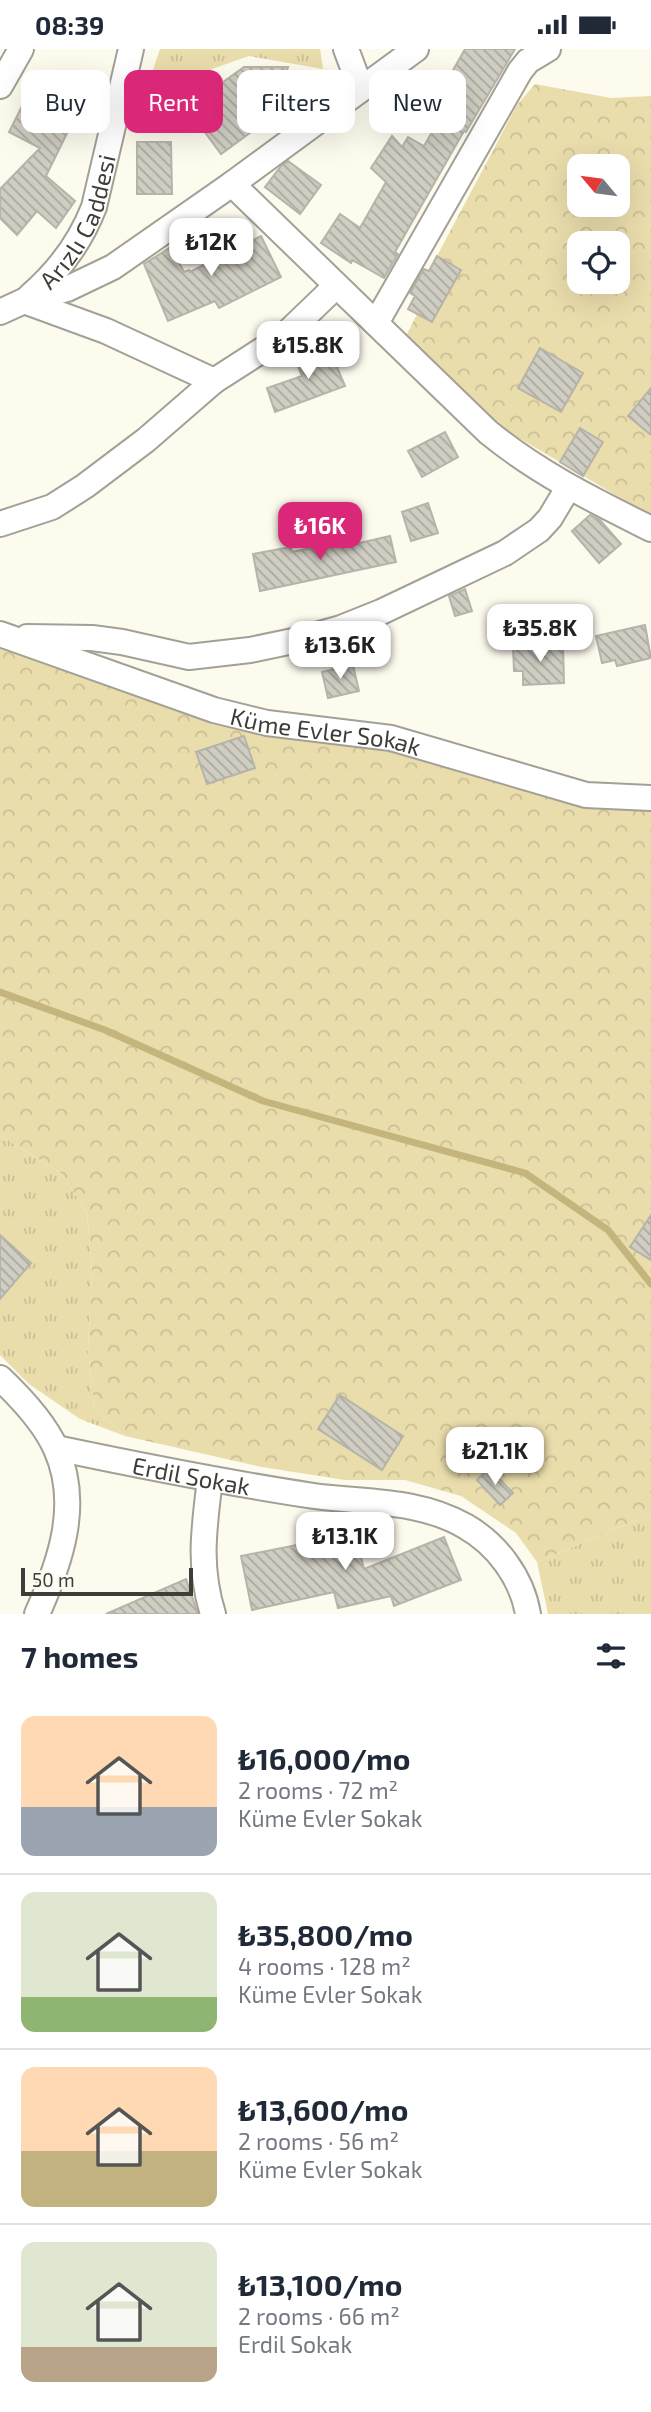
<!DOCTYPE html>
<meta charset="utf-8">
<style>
body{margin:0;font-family:"Exo 2",sans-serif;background:#f6f6f7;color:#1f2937;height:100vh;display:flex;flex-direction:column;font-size:26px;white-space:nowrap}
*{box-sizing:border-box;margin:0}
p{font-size:23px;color:#747a83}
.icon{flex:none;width:38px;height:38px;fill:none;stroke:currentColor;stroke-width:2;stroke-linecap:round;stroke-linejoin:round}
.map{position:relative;height:1565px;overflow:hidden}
.sheet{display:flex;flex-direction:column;background:#fff;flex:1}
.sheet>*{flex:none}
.guide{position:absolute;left:21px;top:21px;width:609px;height:63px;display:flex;gap:14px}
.needle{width:46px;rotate:299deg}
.buttons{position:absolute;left:567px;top:105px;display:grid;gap:14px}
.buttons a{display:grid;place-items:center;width:63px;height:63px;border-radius:14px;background:#fff;box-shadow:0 7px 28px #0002;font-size:35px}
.scale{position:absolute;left:21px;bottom:18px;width:172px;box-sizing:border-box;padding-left:7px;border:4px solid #3e3d38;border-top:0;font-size:19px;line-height:24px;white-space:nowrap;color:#3e3d38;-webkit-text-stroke:5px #fdfaee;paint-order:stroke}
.price{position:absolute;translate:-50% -60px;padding:0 16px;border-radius:14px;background:#fff;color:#222;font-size:23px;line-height:46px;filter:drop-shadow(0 2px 4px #0008)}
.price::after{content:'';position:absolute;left:50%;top:42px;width:21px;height:16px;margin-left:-10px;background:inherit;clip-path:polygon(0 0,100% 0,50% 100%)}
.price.on{background:#db2777;color:#fff}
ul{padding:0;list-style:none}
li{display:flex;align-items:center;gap:21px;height:175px;padding:0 21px}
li+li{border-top:2px solid #e0e1e3}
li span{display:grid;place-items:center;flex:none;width:196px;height:140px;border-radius:14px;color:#555}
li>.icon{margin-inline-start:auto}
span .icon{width:84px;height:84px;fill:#fffc;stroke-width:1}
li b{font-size:30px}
h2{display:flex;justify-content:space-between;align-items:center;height:84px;padding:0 21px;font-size:30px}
.chip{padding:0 24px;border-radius:14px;background:#fff;box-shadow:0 7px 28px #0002;font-size:24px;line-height:63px}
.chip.on{background:#db2777;color:#fff}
.status{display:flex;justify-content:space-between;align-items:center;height:49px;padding:0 35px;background:#fff;direction:ltr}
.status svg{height:19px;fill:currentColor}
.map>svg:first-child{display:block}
</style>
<div class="status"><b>08:39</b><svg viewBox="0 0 49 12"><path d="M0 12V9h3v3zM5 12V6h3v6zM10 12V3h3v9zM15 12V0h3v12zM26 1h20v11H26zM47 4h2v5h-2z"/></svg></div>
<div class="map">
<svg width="651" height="1565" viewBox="0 0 651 1565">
<defs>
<pattern id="grass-tufts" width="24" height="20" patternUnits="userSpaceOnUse" patternTransform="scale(1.75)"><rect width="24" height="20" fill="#eaddac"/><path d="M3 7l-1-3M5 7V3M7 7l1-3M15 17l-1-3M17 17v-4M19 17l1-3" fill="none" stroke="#cabf95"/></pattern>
<pattern id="forest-crowns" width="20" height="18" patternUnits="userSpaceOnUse" patternTransform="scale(1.75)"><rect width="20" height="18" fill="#eaddac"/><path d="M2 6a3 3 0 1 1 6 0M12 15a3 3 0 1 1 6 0" fill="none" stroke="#cabf95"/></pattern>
<pattern id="building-back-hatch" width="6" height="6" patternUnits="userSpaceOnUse" patternTransform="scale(1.75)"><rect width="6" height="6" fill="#d0cdc2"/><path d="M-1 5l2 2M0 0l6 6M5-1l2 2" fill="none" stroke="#aaa89f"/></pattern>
</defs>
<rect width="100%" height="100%" fill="#fdfaee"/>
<path fill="url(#grass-tufts)" d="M160,0H320L323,20L249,7L212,20L175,51L136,71Z
M0,1086L61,1124L87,1163L92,1221L88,1300L94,1359L125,1387L80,1370L29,1335L0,1306Z
M651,1465V1565H548L537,1513Z"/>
<path fill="url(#forest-crowns)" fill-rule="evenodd" d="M535,35L611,49L651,47V467L497,376L424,305L407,285L417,265L433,273L461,221L437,207L517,56ZM579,117H618V156H579ZM579,194H618V233H579Z
M0,596L24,603L177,662L243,677L397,699L561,749L630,761H651V1465L537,1513L516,1484L461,1447L405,1431H345L262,1418L125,1387L94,1359L88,1300L92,1221L87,1163L61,1124L0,1086Z"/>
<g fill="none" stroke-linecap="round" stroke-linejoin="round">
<path stroke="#c4b57d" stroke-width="7" d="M0,943L105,981L263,1052L525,1124L608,1181L651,1235"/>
</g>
<path fill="url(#building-back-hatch)" stroke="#b6b4a9" stroke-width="2" d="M465,0H515L466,83L464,82L395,203L398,205L384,229L352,211L351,214L321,194L340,165L360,179L386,133L371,119L392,87L402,98L408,88L424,97L451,50L442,45L446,38L444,37Z
M244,18H288L272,65L260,74L261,76L221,105L187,59Z
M30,41L77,64L46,127L75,152L56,179L37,162L17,186L0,169V140L40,99L9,83Z
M137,93H171L172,145H137Z
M288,112L321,136L300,165L265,138L281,117Z
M261,187L281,228L219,259L215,252L168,272L144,215L171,198L184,223L189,221L190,223Z
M437,207L461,221L432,273L408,260L415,247L410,244L424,220L429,222Z
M329,299L345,337L275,363L267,339L302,327L296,312Z
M540,299L583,324L561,363L518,339Z
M651,339V386L628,367Z
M580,379L603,393L583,427L560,413Z
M445,383L458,408L422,428L408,402Z
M428,454L438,484L411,492L402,463Z
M590,466L600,471L621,495L599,514L572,482Z
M390,487L396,513L260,542L253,505L291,498L292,503L350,491L351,496Z
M465,540L472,562L455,567L449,547Z
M645,576L651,609L617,617L615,611L602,614L596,587Z
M563,596L564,634L523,636V622H514L513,598Z
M353,616L359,642L328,649L322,623Z
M244,687L255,719L207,735L196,703Z
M651,1166V1211L630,1198Z
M0,1186L31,1214L0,1250Z
M340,1346L403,1387L382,1421L318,1380Z
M489,1419L513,1444L500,1456L477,1431Z
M352,1474L364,1520L444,1488L461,1531L394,1557L391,1547L338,1559L334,1543L252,1561L241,1507L322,1491L319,1482Z
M186,1530L198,1565H106Z"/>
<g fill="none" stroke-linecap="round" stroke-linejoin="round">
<g stroke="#a3a096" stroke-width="28">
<g id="minor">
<path d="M346,0L361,40"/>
<path d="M0,37L21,0"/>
<path d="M232,135L488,383C538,424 593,451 651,480"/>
<path id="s1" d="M30,247C59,222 80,194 94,158L131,0"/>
<path d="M24,252L106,282L214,332"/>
<path d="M0,263L24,252L67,240L113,218L232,135L416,0"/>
<path d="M376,274L520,22L528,12L548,0"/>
<path d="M0,475L52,458L85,437L146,391L214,332L284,287L336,237"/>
<path id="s2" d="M0,585L214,661L267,674L391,689L586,746L651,749"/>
<path d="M27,588L92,589L122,593L189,608L250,601L298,591L341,579L381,563L505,504L539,481L550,469L568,439"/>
<path d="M0,1329C19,1347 45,1375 56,1400C81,1455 60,1514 37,1565"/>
<path id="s3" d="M56,1399C142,1417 227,1434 314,1447C365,1454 418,1450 465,1477C497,1495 522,1529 528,1565"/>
<path d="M210,1430C204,1480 198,1517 213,1565"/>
</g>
</g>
<use href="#minor" stroke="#fff" stroke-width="24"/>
</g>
<g text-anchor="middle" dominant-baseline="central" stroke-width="5" stroke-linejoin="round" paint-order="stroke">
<g font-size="24" fill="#3e3d38" stroke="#fdfaee">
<text stroke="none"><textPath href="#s1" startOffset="91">Arızlı Caddesi</textPath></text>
<text stroke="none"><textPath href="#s2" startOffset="341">Küme Evler Sokak</textPath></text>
<text stroke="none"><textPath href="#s3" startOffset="138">Erdil Sokak</textPath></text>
</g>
</g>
</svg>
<div class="buttons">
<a><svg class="needle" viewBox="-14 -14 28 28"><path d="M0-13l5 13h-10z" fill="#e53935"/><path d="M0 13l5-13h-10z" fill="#747a83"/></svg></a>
<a><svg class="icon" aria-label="locate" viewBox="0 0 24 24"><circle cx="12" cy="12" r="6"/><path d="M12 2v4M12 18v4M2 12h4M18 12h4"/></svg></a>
</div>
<div class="scale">50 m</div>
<b class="price" style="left:211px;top:229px">₺12K</b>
<b class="price" style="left:308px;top:332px">₺15.8K</b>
<b class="price on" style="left:320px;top:513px">₺16K</b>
<b class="price" style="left:540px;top:615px">₺35.8K</b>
<b class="price" style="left:340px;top:632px">₺13.6K</b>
<b class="price" style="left:495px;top:1438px">₺21.1K</b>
<b class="price" style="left:345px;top:1523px">₺13.1K</b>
<div class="guide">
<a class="chip">Buy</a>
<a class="chip on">Rent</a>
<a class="chip">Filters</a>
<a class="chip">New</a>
</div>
</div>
<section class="sheet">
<h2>7 homes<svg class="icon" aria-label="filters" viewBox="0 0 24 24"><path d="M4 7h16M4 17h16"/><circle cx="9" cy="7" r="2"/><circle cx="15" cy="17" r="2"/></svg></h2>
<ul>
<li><span style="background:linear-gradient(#ffd9b3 65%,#9aa5b1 0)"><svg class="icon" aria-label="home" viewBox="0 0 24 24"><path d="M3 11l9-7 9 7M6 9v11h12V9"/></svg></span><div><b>₺16,000/mo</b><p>2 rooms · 72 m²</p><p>Küme Evler Sokak</p></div></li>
<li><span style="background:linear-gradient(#dfe7d0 75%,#8fb573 0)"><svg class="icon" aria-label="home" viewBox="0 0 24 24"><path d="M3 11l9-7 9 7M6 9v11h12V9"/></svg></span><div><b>₺35,800/mo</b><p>4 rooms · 128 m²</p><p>Küme Evler Sokak</p></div></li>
<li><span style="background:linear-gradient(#ffd9b3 60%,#c2b280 0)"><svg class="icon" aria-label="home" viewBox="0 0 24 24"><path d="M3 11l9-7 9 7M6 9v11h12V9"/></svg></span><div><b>₺13,600/mo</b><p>2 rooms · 56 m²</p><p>Küme Evler Sokak</p></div></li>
<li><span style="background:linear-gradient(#dfe7d0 75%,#b9a48a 0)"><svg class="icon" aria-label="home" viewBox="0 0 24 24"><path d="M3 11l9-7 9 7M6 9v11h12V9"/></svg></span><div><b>₺13,100/mo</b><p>2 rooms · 66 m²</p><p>Erdil Sokak</p></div></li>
</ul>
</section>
